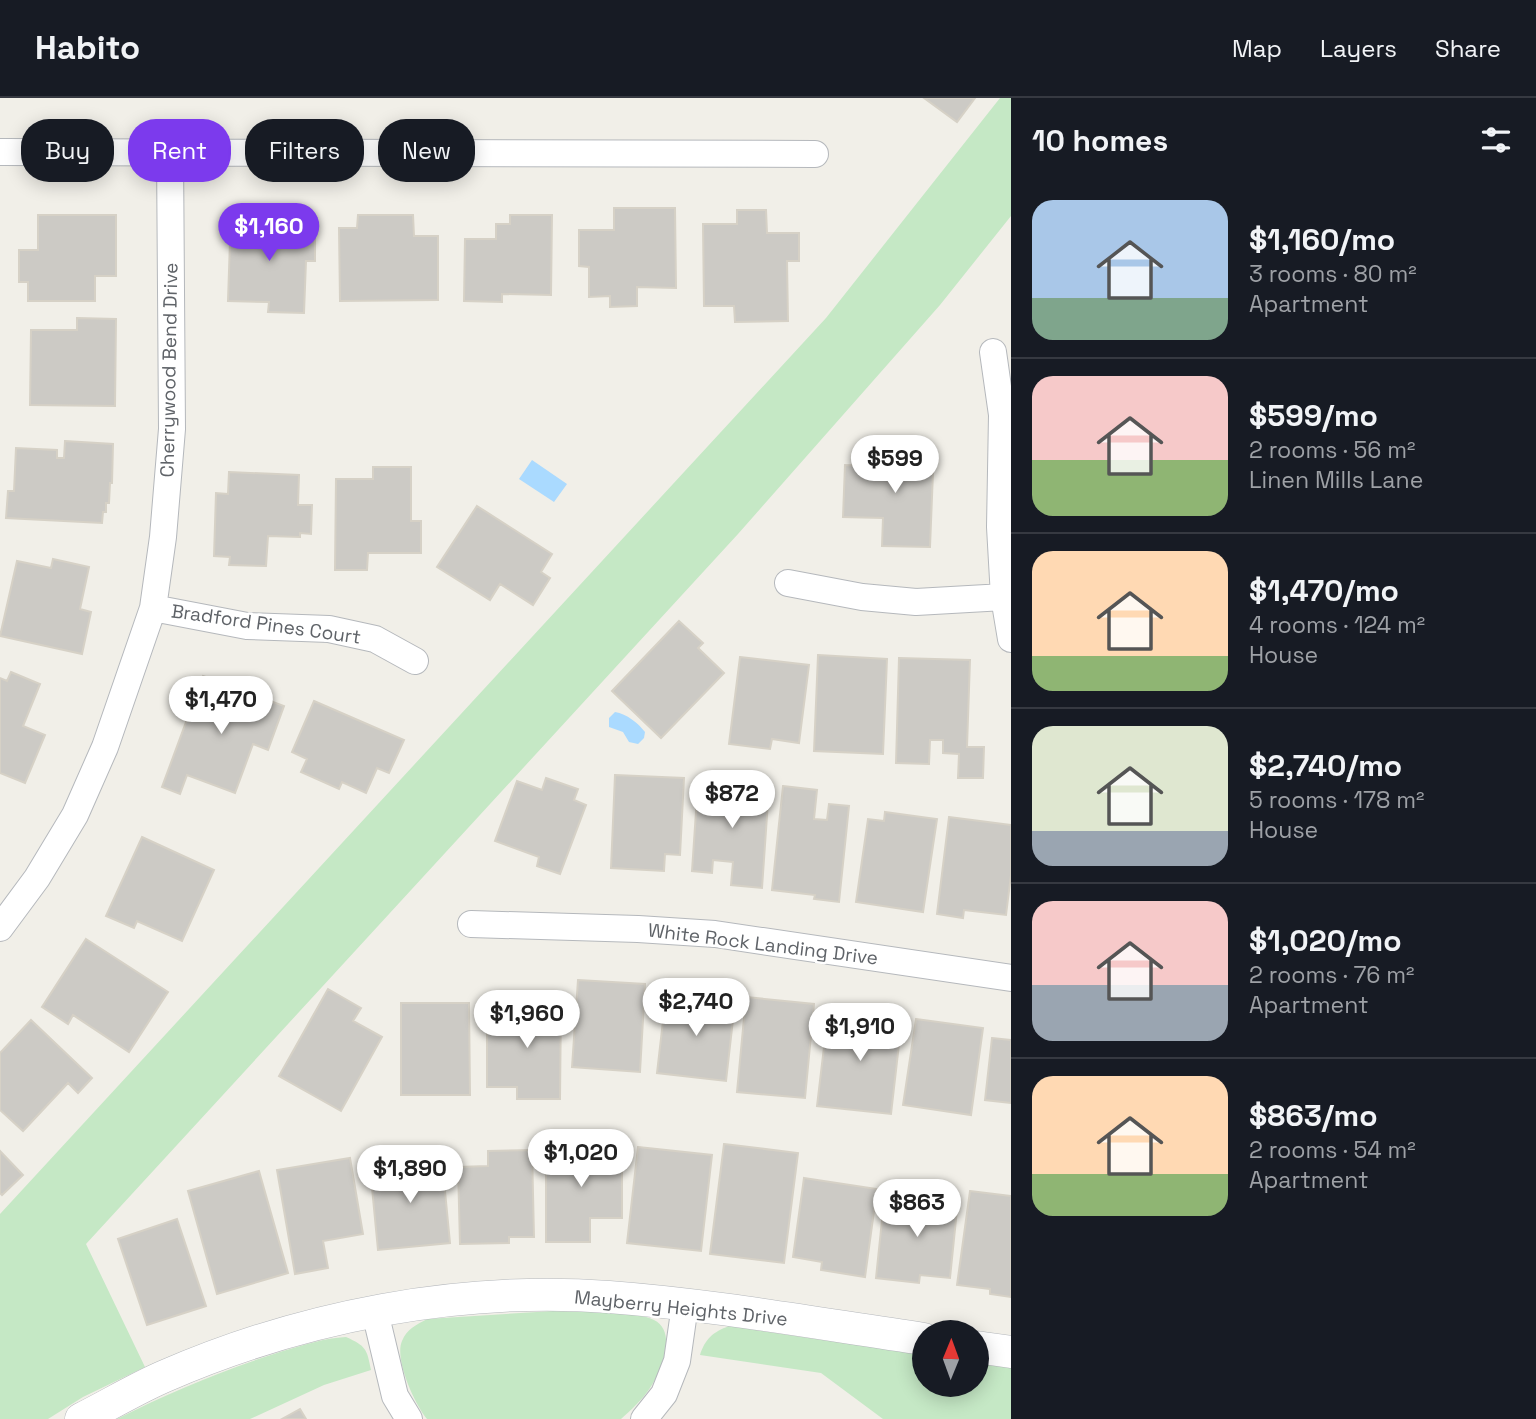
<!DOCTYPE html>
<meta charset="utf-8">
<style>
body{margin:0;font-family:"Space Grotesk",sans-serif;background:#242831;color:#f1f3f6;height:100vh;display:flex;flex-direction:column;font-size:26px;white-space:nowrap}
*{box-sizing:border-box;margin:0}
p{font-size:23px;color:#9ea1a6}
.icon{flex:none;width:38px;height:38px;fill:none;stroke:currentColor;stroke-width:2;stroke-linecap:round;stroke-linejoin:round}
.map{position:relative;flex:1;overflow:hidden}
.side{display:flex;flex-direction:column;background:#171b24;width:525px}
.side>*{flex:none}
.banner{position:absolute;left:21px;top:21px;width:665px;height:63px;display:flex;gap:14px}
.needle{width:46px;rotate:1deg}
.fabs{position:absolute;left:912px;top:1222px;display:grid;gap:14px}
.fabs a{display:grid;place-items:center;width:77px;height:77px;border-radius:50%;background:#171b24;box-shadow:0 4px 18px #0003;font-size:35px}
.price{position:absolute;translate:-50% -60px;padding:0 16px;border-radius:24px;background:#fff;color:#222;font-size:23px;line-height:46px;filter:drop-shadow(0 2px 4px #0008)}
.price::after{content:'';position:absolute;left:50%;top:42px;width:21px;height:16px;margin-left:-10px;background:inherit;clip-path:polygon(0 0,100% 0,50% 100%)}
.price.selected{background:#7c3aed;color:#fff}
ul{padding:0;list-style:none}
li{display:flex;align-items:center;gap:21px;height:175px;padding:0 21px}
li+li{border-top:2px solid #363941}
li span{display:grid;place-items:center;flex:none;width:196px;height:140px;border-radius:21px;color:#555}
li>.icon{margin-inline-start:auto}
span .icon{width:84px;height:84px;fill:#fffc;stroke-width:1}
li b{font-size:30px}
h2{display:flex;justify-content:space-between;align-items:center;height:84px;padding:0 21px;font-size:30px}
.pill{padding:0 24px;border-radius:28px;background:#171b24;box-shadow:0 4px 18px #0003;font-size:24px;line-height:63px}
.pill.selected{background:#7c3aed;color:#fff}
header{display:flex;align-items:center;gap:42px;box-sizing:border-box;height:98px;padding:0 35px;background:#171b24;border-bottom:2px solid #363941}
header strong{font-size:33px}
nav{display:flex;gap:38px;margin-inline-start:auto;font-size:24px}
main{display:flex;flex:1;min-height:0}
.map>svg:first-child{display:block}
</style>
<header>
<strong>Habito</strong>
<nav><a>Map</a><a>Layers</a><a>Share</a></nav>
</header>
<main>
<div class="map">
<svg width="1011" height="1321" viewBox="0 0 1011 1321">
<rect width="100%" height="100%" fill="#f1efe8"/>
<path fill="#c5e8c5" d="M1000,0H1011V118L940,207L738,436L86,1146L145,1269L83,1299L48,1321H0V1116L826,220Z
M553,1213C574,1214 639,1213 654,1222C678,1234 661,1274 650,1290C643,1301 631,1312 621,1321H427C415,1307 394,1261 402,1243C407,1231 416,1227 427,1221Z
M729,1228L924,1257V1286H976L977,1265L1011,1270V1321H883L821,1275L700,1257C705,1241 713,1234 729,1228Z
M346,1239C366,1248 367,1251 371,1272L324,1287L250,1321H117C170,1294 226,1271 283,1253C304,1247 324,1240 346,1239Z"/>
<path fill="#aadaff" d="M532,362L567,386L554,404L519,381Z
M615,614C627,616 638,625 645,634L644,640L638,646L629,644L623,634L609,629V620Z"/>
<path fill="#cccac5" stroke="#d6d1c6" stroke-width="2" d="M924,0H975L957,24Z
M614,110H675L676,190L637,189V208L610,209V198L589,199V169L579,168V132H614Z
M737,112H766L767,135H799V163H787L788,223L735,224L734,208H704L703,126H737Z
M231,113L261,114V130L315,131V163H306L304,215L268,214L269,204L228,203Z
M38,117H116V178H95V203H28V184H19V152H38Z
M358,117H413L414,138H438V202L340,203L339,130H357Z
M510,117H552L551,197L502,196V204L464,203L465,141H496V126H510Z
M77,220L116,221L115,308L30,307L31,232H77Z
M65,343L113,346L112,385H110L109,405H106V414H103L102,425L6,420L8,393H14L16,350L57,352V360H64Z
M889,347L934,349L930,449L882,448L883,420L843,419L845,367L888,369Z
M373,369H411V423H421V455H368L367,472H335L336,381H373Z
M229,374L299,377L298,407H312L311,436L300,435V439L268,438L266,468L229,467L230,459L214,458L216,395L228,396Z
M477,408L552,456L541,474L550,480L533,507L500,486L490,502L437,469Z
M53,461L89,469L80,511L91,514L82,556L0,538L17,463L51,470Z
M679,523L703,545L698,550L724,575L661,640L612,593Z
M818,557L887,561L883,656L814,653Z
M740,559L809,567L799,645L772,641L770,651L729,646Z
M899,560L970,562L967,649H984L983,680H958L959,656L943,655V642H930L929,666L896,665Z
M11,574L40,586L23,628L45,637L25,685L0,675V580L7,583Z
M203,578L284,608L268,652L253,646L235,695L187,677L180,696L162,689Z
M314,603L404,642L389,675L377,670L366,695L342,684L339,691L301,674L307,661L292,654Z
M615,677L684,680L680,757L665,756L664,773L611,770Z
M546,680L578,691L574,702L586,707L560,776L537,768L539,759L495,743L517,683L542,692Z
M698,684L769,689L762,790L731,787L733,764L713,762L712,775L692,773Z
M783,688L817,692L814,721L827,722L829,706L849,708L839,804L814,801L815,797L772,792Z
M885,714L937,721L923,814L856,804L868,721L884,723Z
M949,719L1011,727V777L1006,817L964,812L963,820L937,816Z
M142,739L214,772L182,843L137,823L134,830L106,818Z
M86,841L168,894L129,954L73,917L68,926L42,909Z
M578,882L645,886L640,974L572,969Z
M328,891L361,910L353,923L382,939L341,1013L279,978Z
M666,897L735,904L726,983L657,975Z
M746,899L814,906L805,1000L737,994Z
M506,903H561L560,1001H517V989H487V928H506Z
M401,905H469L470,997H401Z
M828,915L902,920L891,1016L817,1008Z
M916,921L983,930L971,1017L903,1007Z
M31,922L92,980L78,995L68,985L23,1033L0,1012V955Z
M992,940L1011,942V1005L985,1002Z
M546,1046H622V1120H590V1144H546Z
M724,1046L798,1055L784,1165L710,1156Z
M638,1049L712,1057L701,1153L627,1145Z
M532,1052L534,1139H509V1145L460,1146L458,1069L488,1068V1053Z
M0,1053L23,1077L2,1097L0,1095Z
M350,1060L363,1136L323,1143L328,1170L295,1176L277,1072Z
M442,1062L450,1145L378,1152L370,1069Z
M259,1073L288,1175L217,1196L188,1093Z
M804,1080L877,1091L865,1179L821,1172L822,1164L793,1159Z
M970,1093L1011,1098V1199L990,1196V1191L957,1187Z
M919,1098L958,1102L950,1180L920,1177L919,1185L876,1180L884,1103L918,1106Z
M177,1121L206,1208L147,1227L118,1141Z
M300,1311L306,1321H282Z"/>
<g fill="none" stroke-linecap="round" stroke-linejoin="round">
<g stroke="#b5b8bc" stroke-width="28">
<path id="minor" d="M0,54L815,56
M993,254L1002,317L1000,429L1004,499L1011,541
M788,485L862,499L916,504L1004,499
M153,510L247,528L329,531L375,541L415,563
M471,826L638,831L715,836L1011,880
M0,830L37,780L75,717L105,649L153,510L163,439L172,331L170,54
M375,1214L395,1298L409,1321
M644,1321L664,1296L677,1263L685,1207"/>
</g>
<g stroke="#b5b8bc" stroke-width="33">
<path id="tertiary" d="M976,1249L1011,1254
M81,1321C109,1307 137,1290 165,1278C303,1218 460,1188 609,1199C715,1207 820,1226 924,1241"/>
</g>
<use href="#minor" stroke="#fff" stroke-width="26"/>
<use href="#tertiary" stroke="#fff" stroke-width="32"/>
</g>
<g text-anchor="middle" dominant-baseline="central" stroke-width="5" stroke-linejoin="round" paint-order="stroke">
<g font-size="19" fill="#5f6368" stroke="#fff">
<text transform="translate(169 272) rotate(-89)">Cherrywood Bend Drive</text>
<text transform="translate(266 526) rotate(8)">Bradford Pines Court</text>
<text transform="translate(763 846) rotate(7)">White Rock Landing Drive</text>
<text transform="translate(681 1210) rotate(6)">Mayberry Heights Drive</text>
</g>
</g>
</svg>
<div class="fabs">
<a><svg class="needle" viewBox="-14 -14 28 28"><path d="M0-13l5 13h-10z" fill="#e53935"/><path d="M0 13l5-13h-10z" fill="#9ea1a6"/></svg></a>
</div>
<b class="price selected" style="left:269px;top:165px">$1,160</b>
<b class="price" style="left:895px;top:397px">$599</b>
<b class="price" style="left:221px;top:638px">$1,470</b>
<b class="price" style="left:732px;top:732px">$872</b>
<b class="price" style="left:696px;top:940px">$2,740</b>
<b class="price" style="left:527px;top:952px">$1,960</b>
<b class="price" style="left:860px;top:965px">$1,910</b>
<b class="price" style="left:581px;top:1091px">$1,020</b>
<b class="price" style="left:410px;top:1107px">$1,890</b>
<b class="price" style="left:917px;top:1141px">$863</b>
<div class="banner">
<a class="pill">Buy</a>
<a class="pill selected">Rent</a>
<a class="pill">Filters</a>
<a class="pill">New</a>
</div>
</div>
<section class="side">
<h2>10 homes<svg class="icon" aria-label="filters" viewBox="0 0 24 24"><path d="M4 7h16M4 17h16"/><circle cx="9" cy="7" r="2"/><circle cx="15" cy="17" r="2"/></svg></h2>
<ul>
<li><span style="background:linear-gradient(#a9c7e8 70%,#7fa58c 0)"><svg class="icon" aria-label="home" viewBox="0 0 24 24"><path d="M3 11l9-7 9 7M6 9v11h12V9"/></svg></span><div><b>$1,160/mo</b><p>3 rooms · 80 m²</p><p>Apartment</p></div></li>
<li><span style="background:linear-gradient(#f6c9c9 60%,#8fb573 0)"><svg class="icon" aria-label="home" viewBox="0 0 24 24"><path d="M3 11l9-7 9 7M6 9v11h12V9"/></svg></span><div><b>$599/mo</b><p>2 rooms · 56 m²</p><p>Linen Mills Lane</p></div></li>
<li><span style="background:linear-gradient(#ffd9b3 75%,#8fb573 0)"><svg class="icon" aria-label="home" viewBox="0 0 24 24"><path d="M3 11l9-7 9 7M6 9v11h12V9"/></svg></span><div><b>$1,470/mo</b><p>4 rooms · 124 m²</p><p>House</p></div></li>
<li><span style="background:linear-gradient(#dfe7d0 75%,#9aa5b1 0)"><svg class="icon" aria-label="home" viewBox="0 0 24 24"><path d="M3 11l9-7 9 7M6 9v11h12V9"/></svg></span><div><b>$2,740/mo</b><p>5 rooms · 178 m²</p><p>House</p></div></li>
<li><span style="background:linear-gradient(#f6c9c9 60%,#9aa5b1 0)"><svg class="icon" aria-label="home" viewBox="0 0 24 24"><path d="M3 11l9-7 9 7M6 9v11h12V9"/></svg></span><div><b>$1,020/mo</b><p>2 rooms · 76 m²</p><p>Apartment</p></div></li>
<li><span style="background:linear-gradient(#ffd9b3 70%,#8fb573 0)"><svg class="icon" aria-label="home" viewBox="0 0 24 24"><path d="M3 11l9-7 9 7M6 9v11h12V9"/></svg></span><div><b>$863/mo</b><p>2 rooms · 54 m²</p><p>Apartment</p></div></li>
</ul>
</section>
</main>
